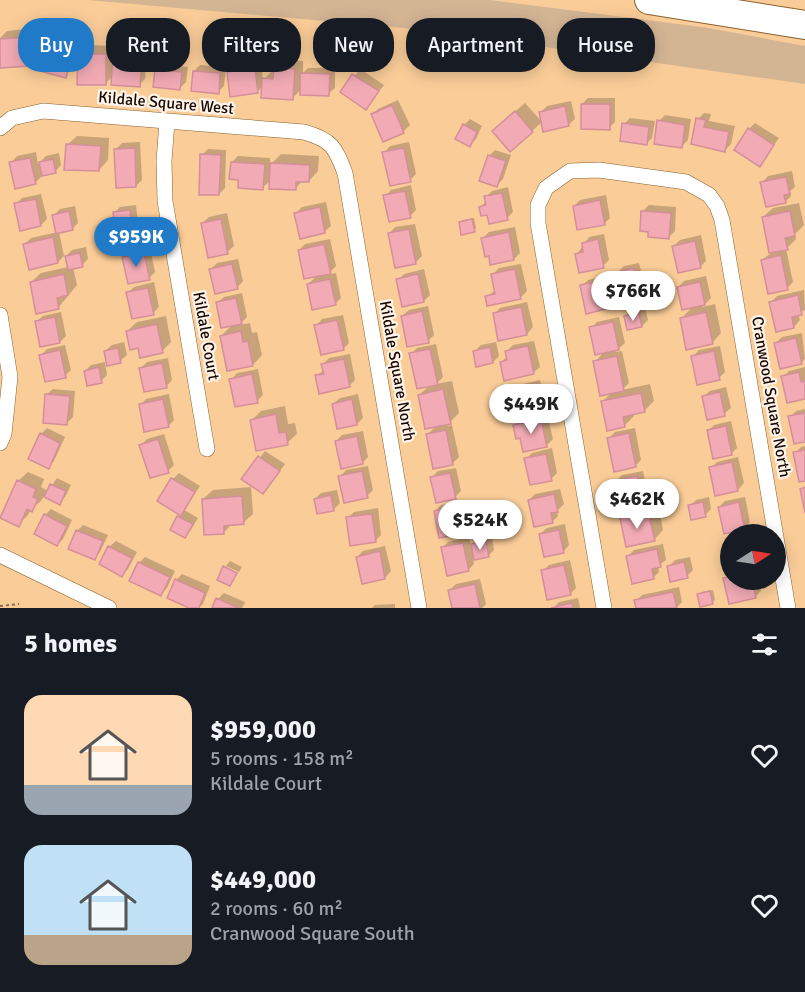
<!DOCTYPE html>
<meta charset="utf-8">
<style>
body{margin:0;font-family:Signika,sans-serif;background:#242831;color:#f1f3f6;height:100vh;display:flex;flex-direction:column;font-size:22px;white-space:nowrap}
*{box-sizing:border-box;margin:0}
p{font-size:20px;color:#9ea1a6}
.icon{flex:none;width:33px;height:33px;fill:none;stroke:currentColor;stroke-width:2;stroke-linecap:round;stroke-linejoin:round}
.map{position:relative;height:608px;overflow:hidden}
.panel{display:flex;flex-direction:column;background:#171b24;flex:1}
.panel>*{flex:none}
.top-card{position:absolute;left:18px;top:18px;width:770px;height:54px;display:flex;gap:12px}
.needle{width:39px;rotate:78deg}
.buttons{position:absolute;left:720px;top:524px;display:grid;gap:12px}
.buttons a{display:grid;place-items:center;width:66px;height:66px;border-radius:50%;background:#171b24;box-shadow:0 3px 15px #0003;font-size:30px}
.price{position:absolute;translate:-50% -51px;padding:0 14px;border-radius:21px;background:#fff;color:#222;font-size:20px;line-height:39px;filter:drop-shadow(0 2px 3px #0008)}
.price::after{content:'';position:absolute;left:50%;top:36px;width:18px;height:14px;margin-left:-9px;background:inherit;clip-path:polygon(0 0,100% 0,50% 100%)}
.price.selected{background:#207ac7;color:#fff}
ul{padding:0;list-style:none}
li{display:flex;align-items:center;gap:18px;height:150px;padding:0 24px}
li span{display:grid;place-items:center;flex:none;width:168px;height:120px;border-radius:18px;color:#555}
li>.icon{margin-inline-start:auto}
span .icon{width:72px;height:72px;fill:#fffc;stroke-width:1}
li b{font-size:26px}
h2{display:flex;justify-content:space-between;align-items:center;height:72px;padding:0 24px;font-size:26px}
.chip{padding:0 21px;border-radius:24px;background:#171b24;box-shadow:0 3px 15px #0003;font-size:21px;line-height:54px}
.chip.selected{background:#207ac7;color:#fff}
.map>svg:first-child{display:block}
</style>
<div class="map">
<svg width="805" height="608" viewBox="0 0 805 608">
<rect width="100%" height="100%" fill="#facc98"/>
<path fill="#d3b594" d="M88,0H490L709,28L805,46V84L426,30Z"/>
<path fill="#0003" d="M36,28L38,55L29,64L0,67V38L7,31Z
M340,37L356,39L354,53L348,59L334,43Z
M155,39L168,41L166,52L164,55L153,42Z
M53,42L77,48L71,70L65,76L47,49Z
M89,45L115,46V56L120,51L147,53L145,79L139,85L113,76L106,83L79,55Z
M284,59L303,61V73L308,68H335V88L328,94L301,89L293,98L263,86L257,92L228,72L234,66L261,63L263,80Z
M163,64L188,67L186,82L180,88L157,70Z
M200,65L226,67L224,86L218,92L194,71Z
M360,69L384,85L366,108L342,92Z
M588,98H615V122L609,128L582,104Z
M398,100L410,125L404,131L384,140L372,115L378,109Z
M571,101L575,119L568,125L541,112L547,106Z
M525,103L542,122L532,131L503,122Z
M704,113L711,114L709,121L735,126L731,144L725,150L693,143L698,119Z
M665,115L691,119L688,140L682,146L659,121Z
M630,118L655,121L652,138L646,144L624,124Z
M470,119L482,126L476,139L470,145L464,125Z
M755,123L779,138L760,165L749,129Z
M77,136L109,138L108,160L99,170L67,145Z
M140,142L142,180L136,186L116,149L122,143Z
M409,142L416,174L410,180L384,153L390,146Z
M208,149L226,150L225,188L219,194L202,155Z
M495,150L511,155L503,179L497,185L489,156Z
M36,152L38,164L46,156L59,153L61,165L55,172L41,175V177L35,183L11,163L17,156Z
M281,154L319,156L318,171L309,181L303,180L295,189L271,180L262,188L240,179L232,162L238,156L270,158V165Z
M792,171L795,187L790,191L791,196L785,202L762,183L768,176Z
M411,185L416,210L410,216L385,196L391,190Z
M508,187L513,212L507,218L488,213L480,207L487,201L486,197L492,191Z
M41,194L47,219L41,225L16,204L22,198Z
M606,195L610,218L604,224L574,206L580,200Z
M326,202L331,226L324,232L296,213L302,207Z
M799,203L804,225L795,234L796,239L786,249L793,282L787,288L762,260L771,253L763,217L773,208Z
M136,205L139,232L133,238L114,213L120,207Z
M649,205L676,207L675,231L669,237L643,211Z
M75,206L78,223L72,229L59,232L64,256L58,262L25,244L31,238L58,232L54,215L60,209Z
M227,213L234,246L227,252L202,223L209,217Z
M474,218L476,228L474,230L460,223L463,220Z
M415,224L422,256L416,262L389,234L395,227Z
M515,227L520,253L514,259L490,254L483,238L489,232Z
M604,234L609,260L603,266L577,254L589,237Z
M701,235L706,261L700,267L674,246L680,240Z
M330,239L336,266L327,275L336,273L341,298L335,304L308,284L318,275L299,250L305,244Z
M86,247L88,259L82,265L73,267L77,285L58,308L31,282L41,273L68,267L66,256L72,250Z
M150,248L155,272L149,278L124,258L130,252Z
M238,259L243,281L237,288L211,269L217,263Z
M639,263L644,283L638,289L618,272L624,266Z
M521,264L527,291L521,297L489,304L487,296L496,290L493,274L499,268Z
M424,269L430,295L424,301L398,280L404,274Z
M610,275L616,301L609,307L582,286L588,280Z
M706,276L711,298L702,307L715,304L721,333L712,343L681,319L693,306L678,287L684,281Z
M154,282L159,307L153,313L128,293L134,287Z
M804,290L805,310L798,314L800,320L794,327L771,302L777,296Z
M242,293L247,317L239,325L250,323L252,333L257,332L262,355L253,365L221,336L233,324L217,303L224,297Z
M527,302L533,327L527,334L494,314L500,308Z
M428,306L434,335L428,341L402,316L409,310Z
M645,307L648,320L642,326L628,329L626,316L632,310Z
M61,312L66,336L60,342L36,322L43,316Z
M343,315L349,343L343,349L316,326L322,319Z
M166,316L171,342L162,351L139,347L127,331L137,322Z
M619,317L625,343L615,352L622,351L629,383L622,390L650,384L654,401L644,411L633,413L634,416L624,426L602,402L613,391L595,362L604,352L591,328L597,322Z
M802,333L805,359L801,363L776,343L782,337Z
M534,341L540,367L533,373L501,362L508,356L507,351L513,345Z
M124,342L127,355L120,361L105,351L112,345Z
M496,342L499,356L493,362L474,352L481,345Z
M436,344L443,377L436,384L452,381L459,413L446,426L452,425L459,457L453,463L427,435L437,425L419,395L430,385L411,354L417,348Z
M65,345L71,370L65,376L41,355L47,349Z
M720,346L725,372L719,378L693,356L699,350Z
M350,354L355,380L349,386L316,376L324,370L323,364L329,358Z
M168,358L172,380L166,387L141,368L147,362Z
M105,362L107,375L101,381L85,371L91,365Z
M805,367V398L783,377L789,371Z
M258,369L263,395L257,401L231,380L237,373Z
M540,380L545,402L539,408L517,390L523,384Z
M726,387L731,408L724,414L703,397L710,391Z
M53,389L75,391L73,417L67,423L46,395Z
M169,394L174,420L168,426L140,405L146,399Z
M358,394L363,418L357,424L333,404L340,398Z
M285,406L288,424L295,423L297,434L287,443L252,420L261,411Z
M805,409V441L790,417L796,411Z
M547,414L553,439L546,446L521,436L515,425L521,419Z
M731,421L737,448L731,454L708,431L714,425Z
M47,428L65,437L54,461L48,467L41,434Z
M635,428L641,460L635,466L609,438L615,432Z
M363,431L368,457L362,463L336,441L342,435Z
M164,434L174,465L168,471L141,445L147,439Z
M805,446V479L795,453L801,447Z
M552,448L557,473L551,479L526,459L532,453Z
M265,451L285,464L263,493L244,479Z
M738,457L744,483L738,490L711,468L717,462Z
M368,466L373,490L367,496L340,477L346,470Z
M456,468L461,491L455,497L432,477L438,471Z
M643,471L648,496L642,502L616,481L622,475Z
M28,472L44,479L41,487L48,491L57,478L71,485L65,497L59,503L44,496L41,501L31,509L28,515L18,525V481Z
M179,473L200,486L184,510L198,518L191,530L185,536L172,529L181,514L159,501L173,479Z
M251,487L253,514L243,523L232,524L223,533L203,499L213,490Z
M560,489L564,504L557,511L558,516L552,522L529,500L535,494Z
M337,490L340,503L334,509L318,513L315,499L321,493Z
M709,497L711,509L705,515L690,506L696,500Z
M745,497L750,522L744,529L719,507L725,501Z
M460,501L465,526L459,532L435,511L441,505Z
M658,504L663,530L654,540L622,519L631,510Z
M378,508L381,535L375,541L348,518L354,512Z
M51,509L72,520L63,539L57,545L45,515Z
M491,514L493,527L487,533L472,523L478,517Z
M565,524L569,545L563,552L540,534L547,528Z
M83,525L108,535L100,552L94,558L77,531Z
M492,536L494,550L488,556L473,559L474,564L468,570L442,548L448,542L469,537L471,547L479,539Z
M116,541L137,552L128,569L122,575L109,547Z
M663,544L666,560L658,566L659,572L653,578L628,556L634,550Z
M385,546L391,571L385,578L357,557L363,551Z
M145,557L175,571L167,588L161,594L139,563Z
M690,557L693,570L687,576L669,566L675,560Z
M570,560L576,588L570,594L543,571L549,565Z
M230,561L242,567L239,572L226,566Z
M730,573V579H759L761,591L755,597L725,579Z
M182,574L210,586L203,604L198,608H193L168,597L176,580Z
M480,579L486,604L482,608H454L450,590L456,584Z
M679,587L682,602L676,608H637L636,601L642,595Z
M713,590L715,600L712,603L699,595L702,592Z
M224,593L245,602L242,608H214L218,599Z
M578,598L580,608H553L559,602Z
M395,604V608H372L375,605Z"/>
<path fill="#f2abb5" stroke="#d48f99" stroke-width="1.5" d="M27,37L29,66L0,68V39Z
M151,41L166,43L164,56L150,55Z
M332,43L351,44L349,61L331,59Z
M45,48L72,54L66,78L40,71Z
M78,54H106V85H77Z
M113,56L142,59L140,87L111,85Z
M255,68L258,93L230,97L227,72Z
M274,68L295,69L293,100L261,98L262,78L273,79Z
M155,69L182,72L180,90L153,87Z
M193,71L220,73L219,94L191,91Z
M300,73L330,74L329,96L300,95Z
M352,74L379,91L366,110L340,92Z
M581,104H610V130L581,129Z
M392,105L404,133L383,142L371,114Z
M565,106L569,126L543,132L539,112Z
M515,111L533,132L510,152L492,131Z
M696,118L706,120L704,127L729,132L725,152L691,144Z
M657,120L685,125L682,148L654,144Z
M622,123L649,127L647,145L620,141Z
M463,124L477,132L470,147L455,139Z
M748,128L774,145L760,167L734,150Z
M66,144L101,146L99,171L64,170Z
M135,148L136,187L116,188L114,149Z
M404,148L411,182L390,186L382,152Z
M200,154L221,155L219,195H199Z
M488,155L506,161L497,187L479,181Z
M30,158L36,184L15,189L9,162Z
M53,159L56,173L42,176L39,162Z
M231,162L265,164L263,190L238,188V180L229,179Z
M270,163L310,165L309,182H296V190L269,189Z
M786,177L790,194L784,195L786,203L766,207L760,182Z
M405,191L411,218L389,222L383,195Z
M502,193L508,220L489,224L487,215L481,216L479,207L486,205L484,196Z
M36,199L41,226L20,231L14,203Z
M600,200L605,225L577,230L573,206Z
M320,207L325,233L300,239L294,213Z
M130,210L133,240L116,242L113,212Z
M69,211L73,230L56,234L52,215Z
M641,211L671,213L669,239L648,237V232L640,231Z
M790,211L795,236L785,238L788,250L769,253L762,217Z
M221,219L228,254L208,258L201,223Z
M472,219L475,232L461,235L459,222Z
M409,229L416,264L395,268L388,233Z
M509,232L514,260L490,265L489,256L485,257L481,238Z
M53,237L58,263L29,270L23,244Z
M598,239L604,268L579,273L575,254L583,252L582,243Z
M695,241L701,268L678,273L672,246Z
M324,244L331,274L304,279L298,250Z
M80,253L83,267L68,270L65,256Z
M144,253L150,280L128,284L122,257Z
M781,255L788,290L768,294L761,260Z
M232,264L238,289L215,294L209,269Z
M634,268L638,291L621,294L617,272Z
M515,269L521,299L487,306L485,296L495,294L491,274Z
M64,274L68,295L57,298L59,309L36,314L30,282Z
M418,274L424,302L402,307L396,279Z
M330,279L336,305L312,310L307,284Z
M604,280L610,308L586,314L580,285Z
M700,282L705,305L682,310L677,287Z
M148,288L154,315L132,319L126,292Z
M798,295L802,315L792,317L794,328L776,332L769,302Z
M236,298L242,324L221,328L216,302Z
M521,307L527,335L498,341L493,313Z
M422,311L429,343L407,347L401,316Z
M706,312L713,344L686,350L680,318Z
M639,313L642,327L627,330L624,316Z
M55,317L60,343L40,347L35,321Z
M337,320L344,350L321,355L314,325Z
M613,322L619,350L595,355L589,327Z
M157,324L163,353L140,358L138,348L130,350L126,331Z
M241,331L243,342L248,341L253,366L227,371L220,336Z
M796,338L802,364L780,369L774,343Z
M528,346L534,374L504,381L500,362L507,360L505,351Z
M490,347L493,363L476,367L473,351Z
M118,348L121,363L107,366L104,351Z
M430,349L438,385L417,389L409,353Z
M60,350L66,378L45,382L39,355Z
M714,351L720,380L697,385L691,356Z
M617,356L624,391L600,396L593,361Z
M344,359L350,387L319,394L315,375L324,374L321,364Z
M162,363L167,388L144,392L139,368Z
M99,367L102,383L87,386L84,371Z
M799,372L801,382L805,381V399L787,403L781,376Z
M252,374L258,403L235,407L229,379Z
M535,385L540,410L520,414L515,390Z
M443,389L451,424L425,429L418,395Z
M720,392L725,416L707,420L702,396Z
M641,393L645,412L623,417L625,427L607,431L601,401Z
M45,394L70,396L67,425L43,423Z
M163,399L169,427L144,432L139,404Z
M352,399L357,425L337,429L332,404Z
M805,413V442L794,444L788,416Z
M276,414L279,433L286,432L288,445L256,451L250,420Z
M541,419L547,447L523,452L520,438L516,439L513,425Z
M726,426L732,455L713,459L707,430Z
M446,430L453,465L433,469L426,434Z
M40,433L60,443L49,469L28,459Z
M629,433L636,467L614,472L607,438Z
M357,436L363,464L341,469L335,441Z
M158,439L169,473L150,478L139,445Z
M805,450V481L799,482L793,452Z
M546,454L552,481L530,485L524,458Z
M258,456L280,471L263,494L241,479Z
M732,462L738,491L715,496L709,467Z
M362,471L368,498L344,503L338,476Z
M450,473L456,499L436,503L430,477Z
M637,476L643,503L620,508L614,481Z
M171,478L195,492L181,516L157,501Z
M17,480L36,489L33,497L38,499L32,512L27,509L19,527L0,518Z
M50,484L66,491L60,505L44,497Z
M805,487V513L800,489Z
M554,494L558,512L551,513L553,523L534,527L528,500Z
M331,495L334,511L317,514L314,499Z
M242,496L244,524L224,526V534L204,535L202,499Z
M703,502L706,517L691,520L688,505Z
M739,502L745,530L724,534L718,507Z
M455,506L460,534L439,538L434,511Z
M648,512L655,541L626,547L620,518Z
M44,514L67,526L57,546L34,534Z
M372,514L376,542L350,546L346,517Z
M177,516L193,524L185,538L170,530Z
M485,520L488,534L474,537L471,523Z
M76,530L103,541L95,560L68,549Z
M559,530L564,553L544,557L539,534Z
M730,541V568L725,542Z
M486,542L489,557L474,560L471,544Z
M463,543L469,571L447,576L441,547Z
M108,546L132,558L122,577L99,564Z
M657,549L661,567L652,569L654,579L632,584L626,556Z
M380,551L385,579L362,584L356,557Z
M138,562L170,577L161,596L129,581Z
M684,562L688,578L670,582L667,566Z
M564,565L571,595L547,600L541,570Z
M223,566L237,573L230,586L217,580Z
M730,577V579H752L756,598L729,604L723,578Z
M175,579L205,593L199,608H189L167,598Z
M475,584L480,608H452L448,590Z
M710,591L713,604L700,607L697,594Z
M673,592L677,608H636L634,600Z
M216,598L239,608H212Z
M572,603L573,608H551Z"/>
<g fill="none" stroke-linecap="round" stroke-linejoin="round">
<g stroke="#89612e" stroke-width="16">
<path id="street" d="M167,122L164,161L165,201L207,449
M0,128L12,118L43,111L304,132C332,140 335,147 345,173L419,608
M0,315L10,377L4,434L0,443
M0,555L109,608
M604,608L538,223V205L546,188L570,171L599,170L686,182L709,195L717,206L722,220L788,608"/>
</g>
<g stroke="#89612e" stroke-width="30">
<path id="highway" d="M649,0L805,25"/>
</g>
<path stroke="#8b6c4e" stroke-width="2" stroke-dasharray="3 3" stroke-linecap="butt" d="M0,606L19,604"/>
<use href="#street" stroke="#fff" stroke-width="15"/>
<use href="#highway" stroke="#fff" stroke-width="28"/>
</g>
<g text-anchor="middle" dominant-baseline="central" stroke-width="4.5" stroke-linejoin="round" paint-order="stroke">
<g font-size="16" fill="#170800" stroke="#fef4ea">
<text transform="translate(166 103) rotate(5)">Kildale Square West</text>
<text transform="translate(206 336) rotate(80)">Kildale Court</text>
<text transform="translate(397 371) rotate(80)">Kildale Square North</text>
<text transform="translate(771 397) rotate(80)">Cranwood Square North</text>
</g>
</g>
</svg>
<div class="buttons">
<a><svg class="needle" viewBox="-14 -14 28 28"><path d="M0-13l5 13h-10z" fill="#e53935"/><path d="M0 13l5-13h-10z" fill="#9ea1a6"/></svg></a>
</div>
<b class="price selected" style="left:136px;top:268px">$959K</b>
<b class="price" style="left:633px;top:322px">$766K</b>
<b class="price" style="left:531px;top:435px">$449K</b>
<b class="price" style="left:637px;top:530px">$462K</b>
<b class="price" style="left:480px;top:551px">$524K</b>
<div class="top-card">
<a class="chip selected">Buy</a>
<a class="chip">Rent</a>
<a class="chip">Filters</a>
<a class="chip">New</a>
<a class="chip">Apartment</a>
<a class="chip">House</a>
</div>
</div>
<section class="panel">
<h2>5 homes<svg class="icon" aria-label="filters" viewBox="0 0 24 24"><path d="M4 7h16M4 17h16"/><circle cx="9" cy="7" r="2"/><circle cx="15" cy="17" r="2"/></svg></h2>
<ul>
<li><span style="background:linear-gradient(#ffd9b3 75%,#9aa5b1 0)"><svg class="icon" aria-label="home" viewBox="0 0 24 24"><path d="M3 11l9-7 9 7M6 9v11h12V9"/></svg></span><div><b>$959,000</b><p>5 rooms · 158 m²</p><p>Kildale Court</p></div><svg class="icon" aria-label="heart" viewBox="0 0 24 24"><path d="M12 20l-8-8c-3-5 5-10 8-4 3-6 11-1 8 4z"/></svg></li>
<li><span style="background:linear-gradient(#bfe0f5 75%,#b9a48a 0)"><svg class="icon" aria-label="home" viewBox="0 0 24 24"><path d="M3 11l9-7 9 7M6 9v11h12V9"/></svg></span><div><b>$449,000</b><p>2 rooms · 60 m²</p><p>Cranwood Square South</p></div><svg class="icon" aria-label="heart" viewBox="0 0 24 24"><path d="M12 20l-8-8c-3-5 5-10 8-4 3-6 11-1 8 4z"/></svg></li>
</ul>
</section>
